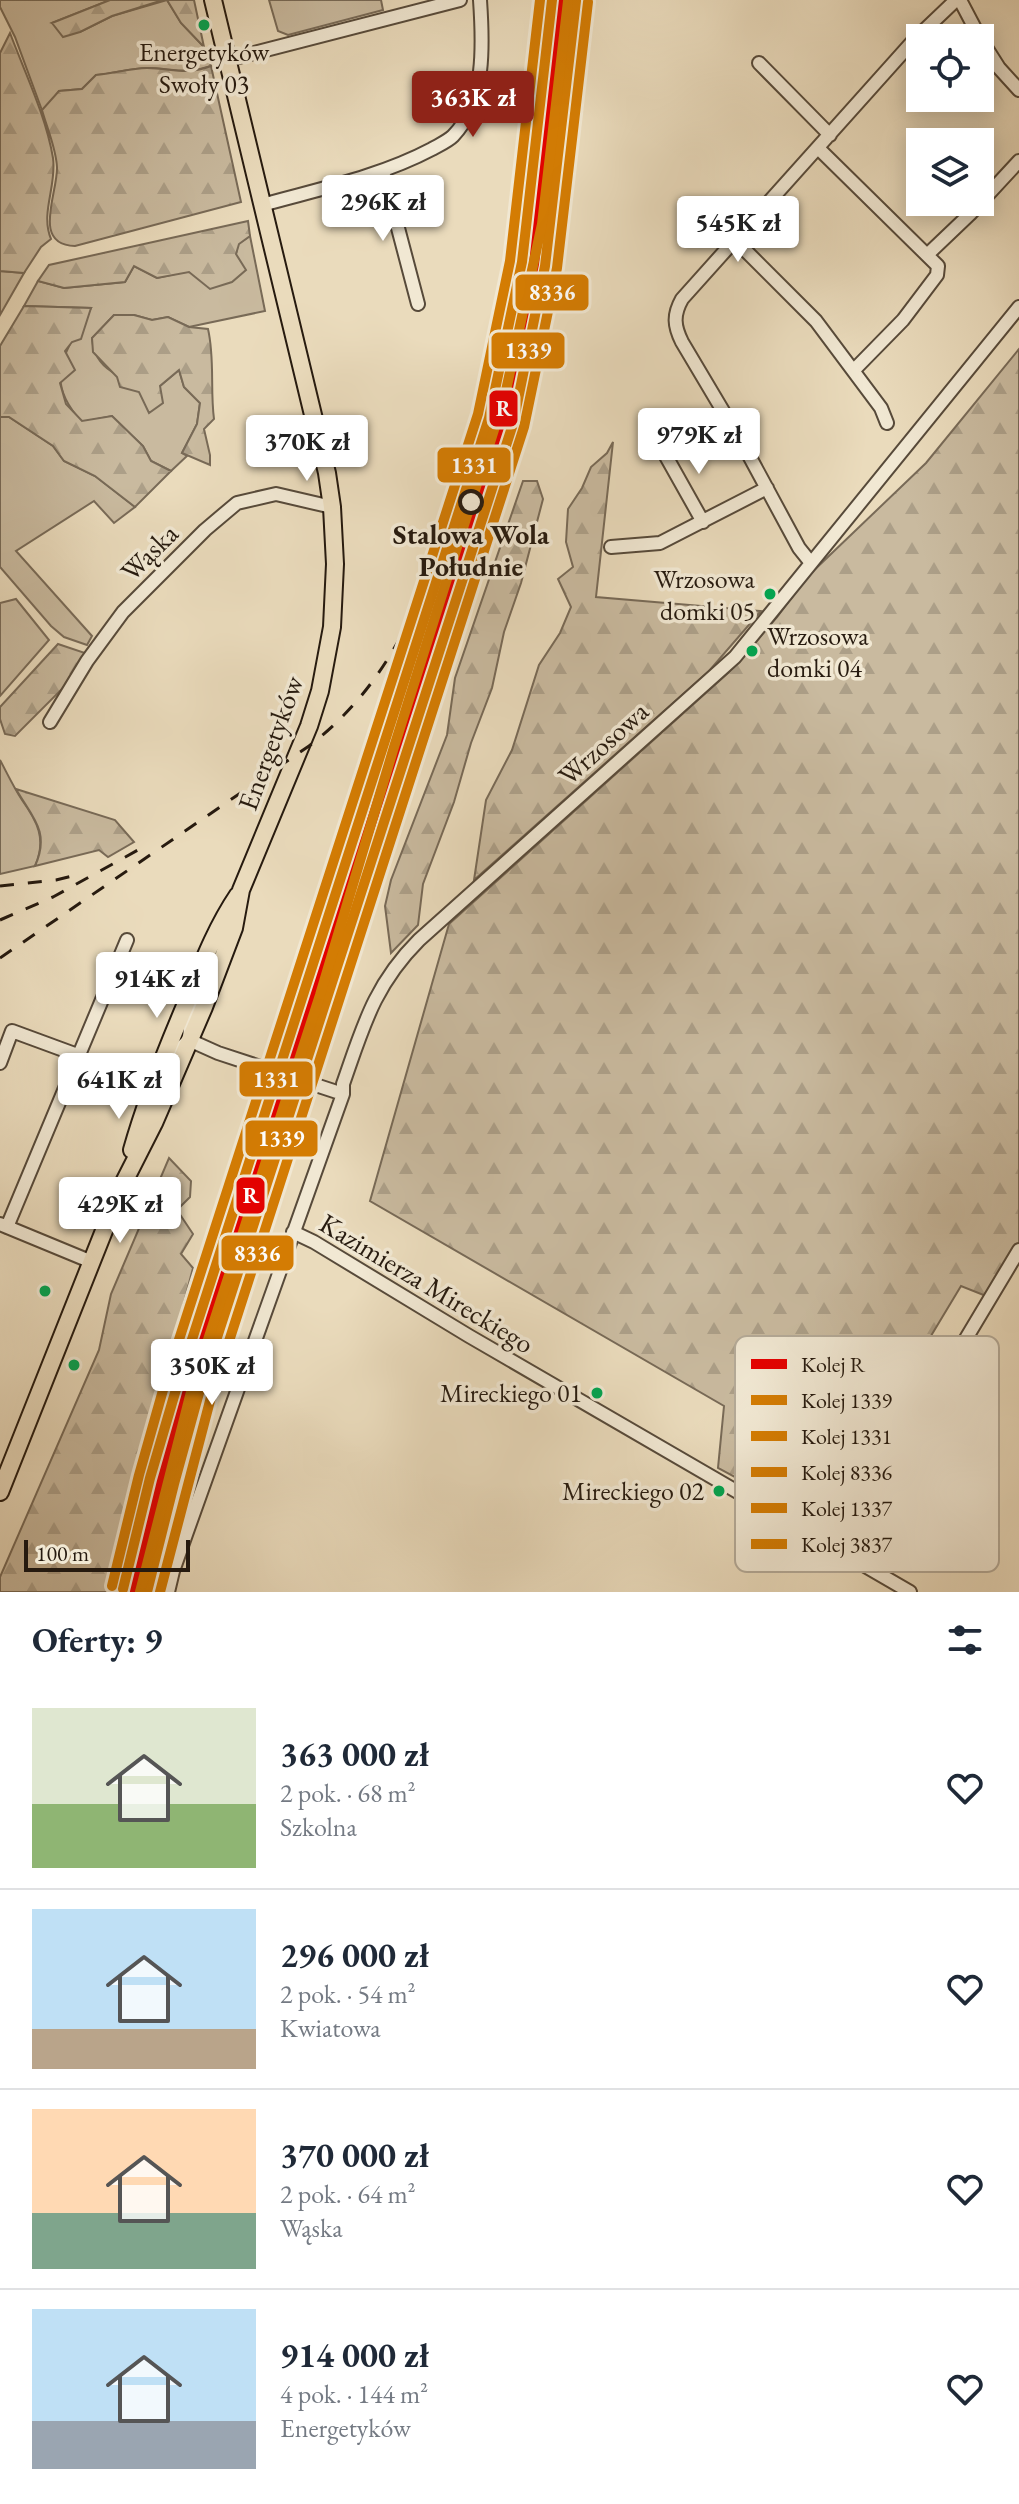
<!DOCTYPE html>
<html lang="pl">
<meta charset="utf-8">
<style>
body{margin:0;font-family:"EB Garamond",serif;background:#f2f2f3;color:#1f2937;height:100vh;display:flex;flex-direction:column;font-size:30px;white-space:nowrap}
*{box-sizing:border-box;margin:0}
p{font-size:26px;color:#747a83}
.icon{flex:none;width:44px;height:44px;fill:none;stroke:currentColor;stroke-width:2;stroke-linecap:round;stroke-linejoin:round}
.map{position:relative;height:1592px;overflow:hidden}
.details{display:flex;flex-direction:column;background:#fff;flex:1}
.details>*{flex:none}
.controls{position:absolute;left:906px;top:24px;display:grid;gap:16px}
.controls a{display:grid;place-items:center;width:88px;height:88px;border-radius:0px;background:#fff;box-shadow:0 4px 20px #0003;font-size:40px}
.scale{position:absolute;left:24px;bottom:20px;width:166px;box-sizing:border-box;padding-left:8px;border:4px solid #261a0f;border-top:0;font-size:22px;line-height:28px;white-space:nowrap;color:#261a0f;-webkit-text-stroke:6px #f1e8d3;paint-order:stroke}
.price{position:absolute;translate:-50% -68px;padding:0 18px;border-radius:8px;background:#fff;color:#222;font-size:26px;line-height:52px;filter:drop-shadow(0 2px 4px #0008)}
.price::after{content:'';position:absolute;left:50%;top:48px;width:24px;height:18px;margin-left:-12px;background:inherit;clip-path:polygon(0 0,100% 0,50% 100%)}
.price.active{background:#8f2418;color:#fff}
ul{padding:0;list-style:none}
li{display:flex;align-items:center;gap:24px;height:200px;padding:0 32px}
li+li{border-top:2px solid #e0e1e3}
li span{display:grid;place-items:center;flex:none;width:224px;height:160px;border-radius:0px;color:#555}
li>.icon{margin-inline-start:auto}
span .icon{width:96px;height:96px;fill:#fffc;stroke-width:1}
li b{font-size:34px}
h2{display:flex;justify-content:space-between;align-items:center;height:96px;padding:0 32px;font-size:34px}
.map>svg:first-child{display:block}
</style>
<div class="map">
<svg width="1019" height="1592" viewBox="0 0 1019 1592">
<defs>
<pattern id="forest-firs" width="22" height="20" patternUnits="userSpaceOnUse" patternTransform="scale(2)"><rect width="22" height="20" fill="#c9ba9f"/><path d="M5 1l3.5 6h-7zM16 11l3.5 6h-7z" fill="#ac9f88"/></pattern>
</defs>
<rect width="100%" height="100%" fill="#eadbbc"/>
<filter id="stains"><feTurbulence type="fractalNoise" baseFrequency=".0025" numOctaves="4"/><feColorMatrix values="0 0 0 0 .2 0 0 0 0 .09 0 0 0 0 .02 0 0 0 .5 -.17"/></filter>
<radialGradient id="worn" r=".72"><stop offset=".6" stop-color="#630" stop-opacity="0"/><stop offset="1" stop-color="#630" stop-opacity=".3"/></radialGradient>
<path fill="#c9ba9f" stroke="#786a57" stroke-width="2" d="M0,0H110L52,23L80,32L112,16L167,0L181,23L204,47L211,66C186,75 171,68 147,68C131,68 113,74 96,75L82,89L59,91L43,113L15,37L0,7Z
M269,0H381L383,10L288,35L278,31Z
M250,236L265,311L189,327L168,317L152,320L134,315H114L92,338C95,376 129,379 160,386L179,370L184,387L200,403L197,424L182,453L187,456L171,471L151,461L143,446L112,416L82,422C41,378 66,352 91,308L24,306L38,281L64,288L125,282L134,266L157,278L189,271L236,254L238,244Z
M0,271L24,273L0,315Z
M0,417H9L53,446L64,461L95,476L135,507L114,523L94,501L16,551L92,636L87,645L64,637L51,626L0,567Z
M16,599L49,640L0,696V603Z
M0,760C7,773 14,788 22,800C37,821 47,839 35,866L0,874Z"/>
<path fill="url(#forest-firs)" stroke="#786a57" stroke-width="2" d="M110,0H163L112,16L80,32L63,37L52,23Z
M167,0H194L204,47L181,23Z
M10,33C25,73 46,116 53,158C57,186 40,213 51,239L41,247L24,273L0,271V53Z
M211,66L241,202L75,246C31,245 58,193 57,167C56,148 47,128 42,110L59,91L82,89L96,75C113,74 130,68 147,68C172,68 185,76 211,66Z
M248,221L250,236L239,244L236,254L246,270L232,282L210,289L189,272L157,278L134,266L125,282L64,288L38,281L49,265Z
M24,306L91,308L81,339L72,342L65,351L75,370L60,383L66,404L82,421L112,416L143,446L151,461L171,471L135,507L95,476L64,461L53,446L9,417H0V346Z
M114,315H134L152,320L168,317L189,327L208,329C215,359 210,389 214,419L204,429L210,455V465L182,453L197,424L200,403L184,387L179,370L160,386L163,403L149,413L139,392L120,387L117,377L93,352L92,338Z
M1019,349V1250L991,1298L961,1286L819,1522L718,1468L724,1406L370,1201L449,924L728,673L777,617L807,577L926,463Z
M613,442L596,597L761,611L709,671L474,880L486,800L512,750L539,665L560,633L571,607L558,579L573,567L566,542L568,509L582,488L591,467L607,453Z
M523,481H537L543,499L521,583L504,632L492,688L471,743L454,802L423,884L418,925L391,953L385,906L391,880L447,735L455,678Z
M58,644L85,653L72,679L15,736L5,734L0,719V707Z
M16,789L115,820L134,842L108,857L99,850L35,866C51,831 31,816 16,789Z
M169,1158L191,1181L190,1197L177,1210L193,1234L181,1254L193,1268L183,1306L189,1333L171,1386L147,1475L122,1592H0V1577L99,1350L111,1294Z"/>
<g fill="none" stroke-linecap="round" stroke-linejoin="round">
<g stroke="#574a3a" stroke-width="16">
<path id="minor" d="M960,0L980,38
M980,38L999,68L1019,90
M227,60L460,0
M759,63L830,135
M818,148L938,266L937,275L903,320L854,370
M383,171L418,304
M262,205C319,189 379,177 432,149C439,145 448,141 453,136C486,102 483,43 480,0
M735,240L816,321L881,408L887,423
M928,254L970,214L1019,161
M662,449L703,522
M611,547L660,543L767,488
M811,563L799,548L745,448L682,342C674,326 673,315 682,299L914,40L956,0
M50,722L87,661L123,612L205,530L237,503L276,494L332,507
M189,1040L218,1053L343,1094
M0,1063L12,1031L80,1056
M162,1065L189,1040L192,996
M0,1224L92,1262
M7,1227L127,940
M293,1232L314,1242L469,1336L910,1592
M839,1551L1019,1250
M168,1592L173,1571L343,1094V1084C363,1027 374,985 419,940L735,657L1019,307"/>
</g>
<g stroke="#261a0f" stroke-width="20">
<path id="major" d="M132,1150C146,1100 165,1053 185,1006C201,967 215,929 238,895
M0,1492L121,1188L154,1123L204,1007L234,928L241,890L309,726L320,691L332,627L335,564L332,507L327,473L213,0"/>
</g>
<use href="#minor" stroke="#f1e8d3" stroke-width="12"/>
<use href="#major" stroke="#eadbbc" stroke-width="16"/>
<path stroke="#261a0f" stroke-width="3" stroke-dasharray="14 14" stroke-linecap="butt" d="M0,886L56,880L81,874
M0,920L53,897L147,845
M0,958L309,746C369,700 405,640 430,569
M319,1011L368,887L505,464L529,380L545,303L556,227L570,97L571,0
M199,1380L273,1152"/>
<g stroke="#f1e8d3" stroke-width="16">
<path id="rail-1" d="M135,1592L162,1481L188,1390L501,421L534,264L564,0"/>
</g>
<g stroke="#f1e8d3" stroke-width="16">
<path id="rail-2" d="M147,1592L174,1484L199,1393L513,424L545,266L576,1"/>
</g>
<g stroke="#f1e8d3" stroke-width="16">
<path id="rail-3" d="M123,1589L150,1478L177,1386L489,418L522,262L552,0"/>
</g>
<g stroke="#f1e8d3" stroke-width="16">
<path id="rail-4" d="M160,1592L211,1397L524,427L557,268L588,2"/>
</g>
<g stroke="#f1e8d3" stroke-width="16">
<path id="rail-5" d="M112,1586L139,1475L165,1383L478,414L510,261L540,0"/>
</g>
<g stroke="#f1e8d3" stroke-width="16">
<path id="rail-6" d="M140,1592L191,1392L320,995L394,747L505,395L542,224L568,1"/>
</g>
<use href="#rail-1" stroke="#e50000" stroke-width="10"/>
<use href="#rail-2" stroke="#d47c03" stroke-width="10"/>
<use href="#rail-3" stroke="#d47c03" stroke-width="10"/>
<use href="#rail-4" stroke="#d47c03" stroke-width="10"/>
<use href="#rail-5" stroke="#d47c03" stroke-width="10"/>
<use href="#rail-6" stroke="#d47c03" stroke-width="10"/>
</g>
<g fill="#00a651" stroke="#f1e8d3" stroke-width="3">
<circle cx="204" cy="25" r="7"/>
<circle cx="770" cy="594" r="7"/>
<circle cx="752" cy="651" r="7"/>
<circle cx="45" cy="1291" r="7"/>
<circle cx="74" cy="1365" r="7"/>
<circle cx="597" cy="1393" r="7"/>
<circle cx="719" cy="1491" r="7"/>
</g>
<circle fill="#f1e8d3" stroke="#261a0f" stroke-width="4" cx="471" cy="502" r="11"/>
<g text-anchor="middle" dominant-baseline="central" stroke-width="7" stroke-linejoin="round" paint-order="stroke">
<g font-size="26" fill="#261a0f" stroke="#f1e8d3" text-anchor="end">
<text x="204" y="52" text-anchor="middle">Energetyków<tspan x="204" dy="32">Swoły 03</tspan></text>
<text x="755" y="579">Wrzosowa<tspan x="755" dy="32">domki 05</tspan></text>
<text x="767" y="636" text-anchor="start">Wrzosowa<tspan x="767" dy="32">domki 04</tspan></text>
<text x="582" y="1393">Mireckiego 01</text>
<text x="704" y="1491">Mireckiego 02</text>
</g>
<g font-size="28" font-weight="bold" fill="#261a0f" stroke="#f1e8d3">
<text x="471" y="534">Stalowa Wola<tspan x="471" dy="32">Południe</tspan></text>
</g>
<g font-size="28" fill="#261a0f" stroke="#f1e8d3">
<text transform="translate(149 552) rotate(-45)">Wąska</text>
<text transform="translate(270 743) rotate(-70)">Energetyków</text>
<text transform="translate(603 743) rotate(-42)">Wrzosowa</text>
<text transform="translate(427 1283) rotate(31)">Kazimierza Mireckiego</text>
</g>
</g>
<rect x="735" y="1336" width="264" height="236" rx="12" fill="#f1e8d3" stroke="#b4aa98" stroke-width="2"/>
<rect x="751" y="1359" width="36" height="10" fill="#e50000"/>
<rect x="751" y="1395" width="36" height="10" fill="#d47c03"/>
<rect x="751" y="1431" width="36" height="10" fill="#d47c03"/>
<rect x="751" y="1467" width="36" height="10" fill="#d47c03"/>
<rect x="751" y="1503" width="36" height="10" fill="#d47c03"/>
<rect x="751" y="1539" width="36" height="10" fill="#d47c03"/>
<g font-size="22" fill="#261a0f">
<text x="801" y="1372">Kolej R</text>
<text x="801" y="1408">Kolej 1339</text>
<text x="801" y="1444">Kolej 1331</text>
<text x="801" y="1480">Kolej 8336</text>
<text x="801" y="1516">Kolej 1337</text>
<text x="801" y="1552">Kolej 3837</text>
</g>
<g stroke="#f1e8d3" stroke-width="3">
<rect x="514" y="273" width="76" height="39" rx="8" fill="#d47c03"/>
<rect x="490" y="331" width="76" height="39" rx="8" fill="#d47c03"/>
<rect x="488" y="389" width="31" height="39" rx="8" fill="#e50000"/>
<rect x="436" y="446" width="76" height="38" rx="8" fill="#d47c03"/>
<rect x="238" y="1060" width="76" height="38" rx="8" fill="#d47c03"/>
<rect x="244" y="1119" width="75" height="39" rx="8" fill="#d47c03"/>
<rect x="235" y="1176" width="31" height="39" rx="8" fill="#e50000"/>
<rect x="220" y="1234" width="75" height="38" rx="8" fill="#d47c03"/>
</g>
<g font-size="22" text-anchor="middle" font-weight="bold" fill="#fff">
<text x="552" y="300">8336</text>
<text x="528" y="358">1339</text>
<text x="504" y="416">R</text>
<text x="474" y="473">1331</text>
<text x="276" y="1087">1331</text>
<text x="281" y="1146">1339</text>
<text x="251" y="1203">R</text>
<text x="257" y="1261">8336</text>
</g>
<rect width="100%" height="100%" filter="url(#stains)"/>
<rect width="100%" height="100%" fill="url(#worn)"/>
</svg>
<div class="controls">
<a><svg class="icon" aria-label="locate" viewBox="0 0 24 24"><circle cx="12" cy="12" r="6"/><path d="M12 2v4M12 18v4M2 12h4M18 12h4"/></svg></a>
<a><svg class="icon" aria-label="layers" viewBox="0 0 24 24"><path d="M12 4l9 5-9 5-9-5zM3 14l9 5 9-5"/></svg></a>
</div>
<div class="scale">100 m</div>
<b class="price active" style="left:473px;top:139px">363K zł</b>
<b class="price" style="left:383px;top:243px">296K zł</b>
<b class="price" style="left:738px;top:264px">545K zł</b>
<b class="price" style="left:699px;top:476px">979K zł</b>
<b class="price" style="left:307px;top:483px">370K zł</b>
<b class="price" style="left:157px;top:1020px">914K zł</b>
<b class="price" style="left:119px;top:1121px">641K zł</b>
<b class="price" style="left:120px;top:1245px">429K zł</b>
<b class="price" style="left:212px;top:1407px">350K zł</b>
</div>
<section class="details">
<h2>Oferty: 9<svg class="icon" aria-label="filters" viewBox="0 0 24 24"><path d="M4 7h16M4 17h16"/><circle cx="9" cy="7" r="2"/><circle cx="15" cy="17" r="2"/></svg></h2>
<ul>
<li><span style="background:linear-gradient(#dfe7d0 60%,#8fb573 0)"><svg class="icon" aria-label="home" viewBox="0 0 24 24"><path d="M3 11l9-7 9 7M6 9v11h12V9"/></svg></span><div><b>363 000 zł</b><p>2 pok. · 68 m²</p><p>Szkolna</p></div><svg class="icon" aria-label="heart" viewBox="0 0 24 24"><path d="M12 20l-8-8c-3-5 5-10 8-4 3-6 11-1 8 4z"/></svg></li>
<li><span style="background:linear-gradient(#bfe0f5 75%,#b9a48a 0)"><svg class="icon" aria-label="home" viewBox="0 0 24 24"><path d="M3 11l9-7 9 7M6 9v11h12V9"/></svg></span><div><b>296 000 zł</b><p>2 pok. · 54 m²</p><p>Kwiatowa</p></div><svg class="icon" aria-label="heart" viewBox="0 0 24 24"><path d="M12 20l-8-8c-3-5 5-10 8-4 3-6 11-1 8 4z"/></svg></li>
<li><span style="background:linear-gradient(#ffd9b3 65%,#7fa58c 0)"><svg class="icon" aria-label="home" viewBox="0 0 24 24"><path d="M3 11l9-7 9 7M6 9v11h12V9"/></svg></span><div><b>370 000 zł</b><p>2 pok. · 64 m²</p><p>Wąska</p></div><svg class="icon" aria-label="heart" viewBox="0 0 24 24"><path d="M12 20l-8-8c-3-5 5-10 8-4 3-6 11-1 8 4z"/></svg></li>
<li><span style="background:linear-gradient(#bfe0f5 70%,#9aa5b1 0)"><svg class="icon" aria-label="home" viewBox="0 0 24 24"><path d="M3 11l9-7 9 7M6 9v11h12V9"/></svg></span><div><b>914 000 zł</b><p>4 pok. · 144 m²</p><p>Energetyków</p></div><svg class="icon" aria-label="heart" viewBox="0 0 24 24"><path d="M12 20l-8-8c-3-5 5-10 8-4 3-6 11-1 8 4z"/></svg></li>
</ul>
</section>
